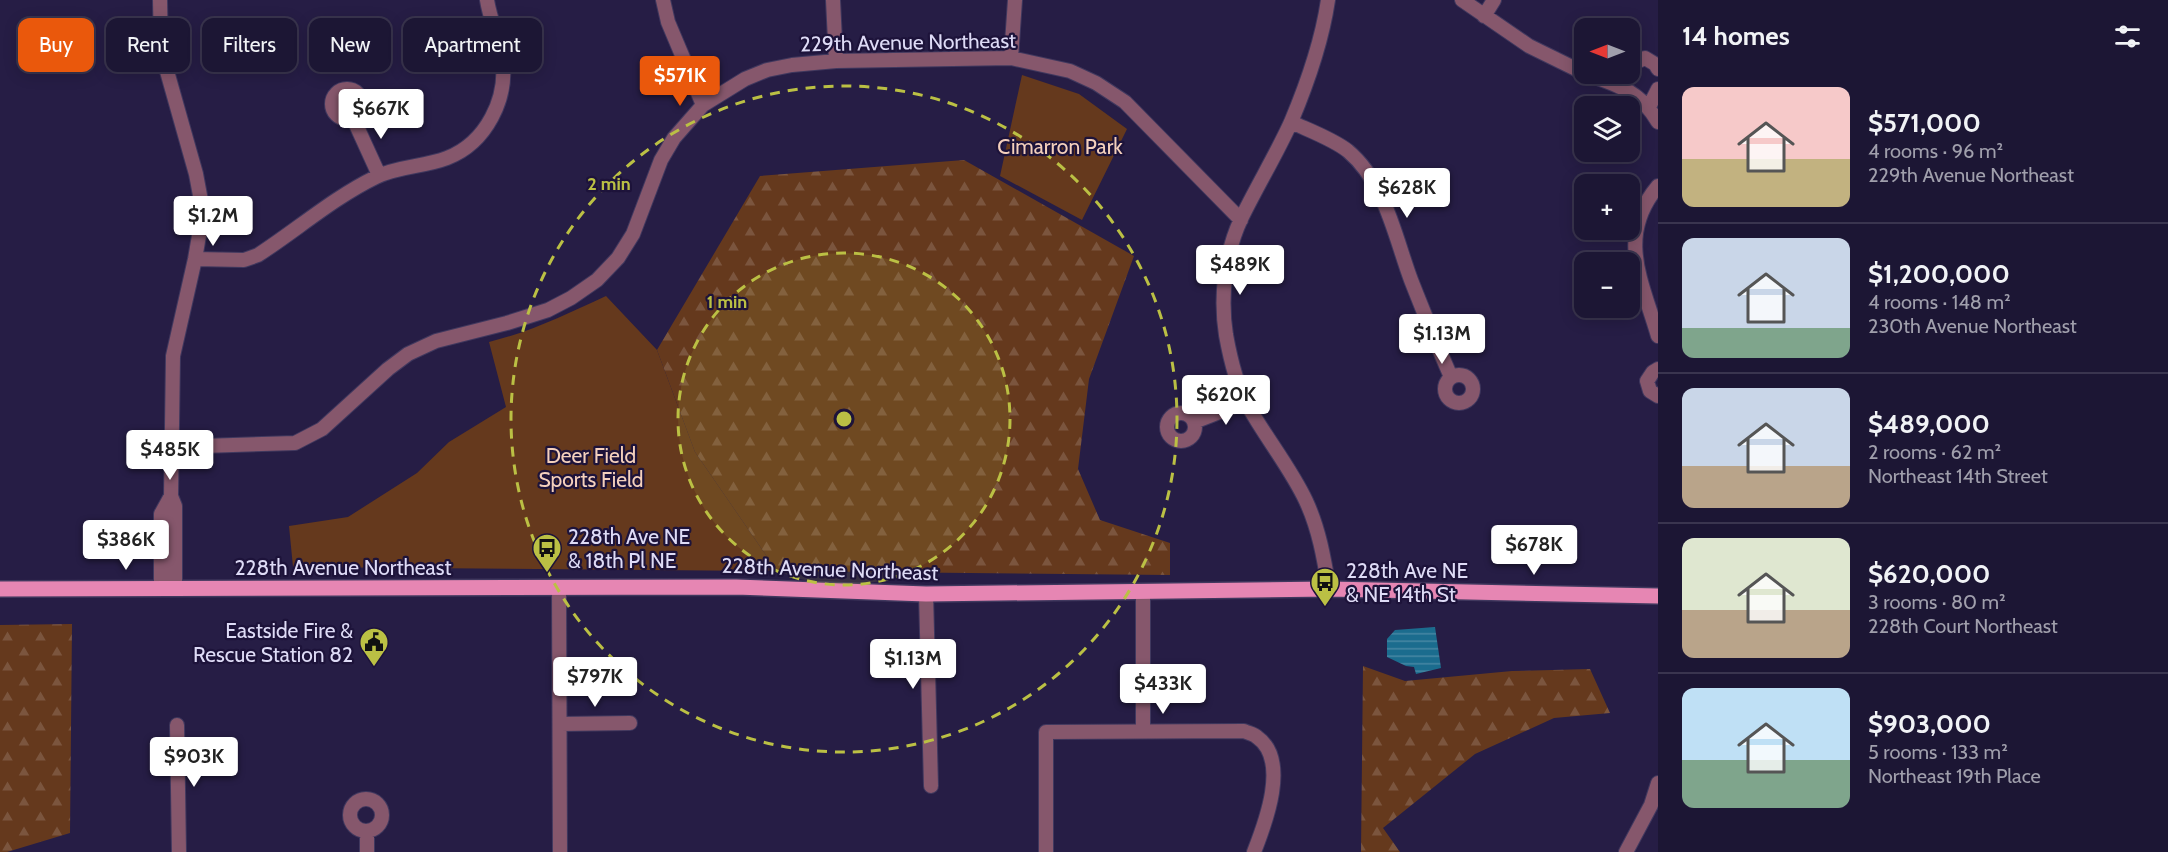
<!DOCTYPE html>
<meta charset="utf-8">
<style>
body{margin:0;font-family:Cabin,sans-serif;background:#292340;color:#f1f3f6;height:100vh;display:flex;flex-direction:column;font-size:22px;white-space:nowrap}
*{box-sizing:border-box;margin:0}
p{font-size:20px;color:#a09fac}
.icon{flex:none;width:33px;height:33px;fill:none;stroke:currentColor;stroke-width:2;stroke-linecap:round;stroke-linejoin:round}
.map{position:relative;flex:1;overflow:hidden}
.panel{display:flex;flex-direction:column;background:#1c1634;width:510px}
.panel>*{flex:none}
.banner{position:absolute;left:18px;top:18px;width:570px;height:54px;display:flex;gap:12px}
.needle{width:39px;rotate:270deg}
.tools{position:absolute;left:1574px;top:18px;display:grid;gap:12px}
.tools a{display:grid;place-items:center;width:66px;height:66px;border-radius:12px;background:#1c1634;box-shadow:0 3px 15px #0003,0 0 0 2px #3a354f;font-size:30px}
.price{position:absolute;translate:-50% -51px;padding:0 14px;border-radius:6px;background:#fff;color:#222;font-size:20px;line-height:39px;filter:drop-shadow(0 2px 3px #0008)}
.price::after{content:'';position:absolute;left:50%;top:36px;width:18px;height:14px;margin-left:-9px;background:inherit;clip-path:polygon(0 0,100% 0,50% 100%)}
.price.selected{background:#ea580c;color:#fff}
ul{padding:0;list-style:none}
li{display:flex;align-items:center;gap:18px;height:150px;padding:0 24px}
li+li{border-top:2px solid #3a354f}
li span{display:grid;place-items:center;flex:none;width:168px;height:120px;border-radius:12px;color:#555}
li>.icon{margin-inline-start:auto}
span .icon{width:72px;height:72px;fill:#fffc;stroke-width:1}
li b{font-size:26px}
h2{display:flex;justify-content:space-between;align-items:center;height:72px;padding:0 24px;font-size:26px}
.pill{padding:0 21px;border-radius:12px;background:#1c1634;box-shadow:0 3px 15px #0003,0 0 0 2px #3a354f;font-size:21px;line-height:54px}
.pill.selected{background:#ea580c;color:#fff}
main{display:flex;flex:1;min-height:0}
.map>svg:first-child{display:block}
</style>
<main>
<div class="map">
<svg width="1658" height="852" viewBox="0 0 1658 852">
<defs>
<pattern id="forest-firs" width="22" height="20" patternUnits="userSpaceOnUse" patternTransform="scale(1.5)"><rect width="22" height="20" fill="#65391d"/><path d="M5 1l3.5 6h-7zM16 11l3.5 6h-7z" fill="#7b553e"/></pattern>
<pattern id="water-rules" width="6" height="5" patternUnits="userSpaceOnUse" patternTransform="scale(1.5)"><rect width="6" height="5" fill="#1b6c8e"/><path d="M0 2.5h6" fill="none" stroke="#4787a4"/></pattern>
</defs>
<rect width="100%" height="100%" fill="#261d45"/>
<path fill="#65391d" d="M1022,75L1079,94L1127,129L1082,220L1000,176Z
M606,296L657,350L695,452L777,571L293,567L289,526L348,517L417,473L449,442L506,407L489,342C530,332 567,314 606,296Z"/>
<path fill="url(#forest-firs)" d="M964,160L1134,256L1089,379L1078,469L1100,520L1170,543V575L777,571L695,452L657,350L760,176Z
M72,624L70,833L7,852H0V625Z
M1363,666L1405,681L1512,671L1590,669L1610,713L1554,718L1475,754L1383,828L1400,852H1361Z"/>
<path fill="url(#water-rules)" d="M1435,627L1441,668L1416,674L1414,667L1406,666L1387,657V639L1395,630Z"/>
<g fill="none" stroke-linecap="round" stroke-linejoin="round">
<g stroke="#40385e" stroke-width="16">
<path id="minor" d="M160,0L161,50L196,174L202,206L201,224L195,259L173,356L171,496
M663,0L668,22L703,105
M833,0L836,61
M1328,0C1322,41 1307,84 1291,122C1276,155 1257,186 1241,219C1225,253 1220,297 1226,335C1230,357 1236,384 1247,404C1265,437 1290,467 1306,501C1319,529 1324,558 1329,589
M1462,0L1529,46L1584,73
M1484,16L1494,0
M1011,58L1015,0
M1629,72L1636,62L1645,58L1655,64L1658,69
M1586,74C1618,85 1640,91 1658,122
M332 104a15 15 0 1 1 30 0a15 15 0 1 1-30 0Z
M1649,107L1658,89
M353,118L379,175
M1291,122C1308,130 1333,139 1348,151C1385,182 1395,237 1411,280C1424,313 1437,345 1451,377
M1658,186C1616,236 1642,281 1658,336
M195,259L244,260L258,255C298,229 333,198 376,177C398,166 424,167 447,158C486,143 509,98 502,57C499,38 490,20 487,0
M1658,369L1653,372L1647,381L1650,391L1658,396
M1445 389a14 14 0 1 1 28 0a14 14 0 1 1-28 0Z
M1167 427a14 14 0 1 1 28 0a14 14 0 1 1-28 0Z
M1194,422L1245,402
M172,447L295,443L322,429L388,369L408,354L436,341L507,323L548,310L571,298L597,280L618,258L633,234L661,160L674,138L703,105L745,79L767,70L792,65L836,61L1011,58L1070,71L1096,83L1125,102L1241,220
M161,587V514L171,496L175,506V587
M559,588L560,852
M1143,591V730
M926,594L931,786
M560,724L630,723
M177,725L179,852
M350 815a16 16 0 1 1 32 0a16 16 0 1 1-32 0Z
M367,832V852
M1046,852V732L1244,731C1248,733 1254,734 1257,737C1290,760 1265,824 1254,852
M1626,852L1651,805L1658,783"/>
</g>
<g stroke="#40385e" stroke-width="18">
<path id="major" d="M0,589L736,587L926,594L1329,589L1658,596"/>
</g>
<use href="#minor" stroke="#86576c" stroke-width="14"/>
<use href="#major" stroke="#e686b3" stroke-width="15"/>
</g>
<circle cx="844" cy="419" r="166" fill="#bbc044" fill-opacity=".12"/>
<g fill="none" stroke="#bbc044" stroke-width="3" stroke-dasharray="10 8">
<circle cx="844" cy="419" r="166"/>
<circle cx="844" cy="419" r="333"/>
</g>
<defs>
<g id="bus-pin" transform="scale(1.5)"><path d="M0 17L-7.5 6A9.5 9.5 0 1 1 7.5 6Z" fill="#bbc044" stroke="#1d133a"/><path d="M-5-6H5V4H4V6H2V4H-2V6H-4V4H-5ZM-3.5-4V0h7V-4ZM-3.5 1.2v1.5H-2V1.2ZM2 1.2v1.5H3.5V1.2Z" fill="#111"/></g>
<g id="civic-pin" transform="scale(1.5)"><path d="M0 17L-7.5 6A9.5 9.5 0 1 1 7.5 6Z" fill="#bbc044" stroke="#1d133a"/><path d="M-.6-6.5H3V-4.5H.6V-3L4-1V1h2V6H-6V1h2V-1L-.6-3ZM-1.2 2.5V6h2.4V2.5Z" fill="#111"/></g>
</defs>
<g fill-rule="evenodd">
<use href="#bus-pin" x="547" y="548"/>
<use href="#bus-pin" x="1325" y="582"/>
<use href="#civic-pin" x="374" y="642"/>
</g>
<g text-anchor="middle" dominant-baseline="central" stroke-width="4.5" stroke-linejoin="round" paint-order="stroke">
<g font-size="21" fill="#dedbf6" stroke="#1d133a">
<text transform="translate(908 42) rotate(-1)">229th Avenue Northeast</text>
<text x="343" y="567">228th Avenue Northeast</text>
<text transform="translate(830 569) rotate(2)">228th Avenue Northeast</text>
</g>
<g font-size="21" fill="#f4d0bc" stroke="#1d133a">
<text x="1060" y="146">Cimarron Park</text>
<text x="591" y="455">Deer Field<tspan x="591" dy="24">Sports Field</tspan></text>
</g>
<g font-size="21" fill="#dedbf6" stroke="#1d133a" text-anchor="start">
<text x="568" y="536">228th Ave NE<tspan x="568" dy="24">&amp; 18th Pl NE</tspan></text>
<text x="1346" y="570">228th Ave NE<tspan x="1346" dy="24">&amp; NE 14th St</tspan></text>
<text x="353" y="630" text-anchor="end">Eastside Fire &amp;<tspan x="353" dy="24">Rescue Station 82</tspan></text>
</g>
</g>
<circle cx="844" cy="419" r="9" fill="#bbc044" stroke="#1d133a" stroke-width="3"/>
<g font-size="18" text-anchor="middle" font-weight="bold" fill="#bbc044" stroke="#1d133a" stroke-width="4.5" stroke-linejoin="round" paint-order="stroke">
<text x="609" y="190">2 min</text>
<text x="727" y="308">1 min</text>
</g>
</svg>
<div class="tools">
<a><svg class="needle" viewBox="-14 -14 28 28"><path d="M0-13l5 13h-10z" fill="#e53935"/><path d="M0 13l5-13h-10z" fill="#a09fac"/></svg></a>
<a><svg class="icon" aria-label="layers" viewBox="0 0 24 24"><path d="M12 4l9 5-9 5-9-5zM3 14l9 5 9-5"/></svg></a>
<a>+</a>
<a>−</a>
</div>
<b class="price selected" style="left:680px;top:107px">$571K</b>
<b class="price" style="left:381px;top:140px">$667K</b>
<b class="price" style="left:1407px;top:219px">$628K</b>
<b class="price" style="left:213px;top:247px">$1.2M</b>
<b class="price" style="left:1240px;top:296px">$489K</b>
<b class="price" style="left:1442px;top:365px">$1.13M</b>
<b class="price" style="left:1226px;top:426px">$620K</b>
<b class="price" style="left:170px;top:481px">$485K</b>
<b class="price" style="left:126px;top:571px">$386K</b>
<b class="price" style="left:1534px;top:576px">$678K</b>
<b class="price" style="left:913px;top:690px">$1.13M</b>
<b class="price" style="left:595px;top:708px">$797K</b>
<b class="price" style="left:1163px;top:715px">$433K</b>
<b class="price" style="left:194px;top:788px">$903K</b>
<div class="banner">
<a class="pill selected">Buy</a>
<a class="pill">Rent</a>
<a class="pill">Filters</a>
<a class="pill">New</a>
<a class="pill">Apartment</a>
</div>
</div>
<section class="panel">
<h2>14 homes<svg class="icon" aria-label="filters" viewBox="0 0 24 24"><path d="M4 7h16M4 17h16"/><circle cx="9" cy="7" r="2"/><circle cx="15" cy="17" r="2"/></svg></h2>
<ul>
<li><span style="background:linear-gradient(#f6c9c9 60%,#c2b280 0)"><svg class="icon" aria-label="home" viewBox="0 0 24 24"><path d="M3 11l9-7 9 7M6 9v11h12V9"/></svg></span><div><b>$571,000</b><p>4 rooms · 96 m²</p><p>229th Avenue Northeast</p></div></li>
<li><span style="background:linear-gradient(#c9d6e8 75%,#7fa58c 0)"><svg class="icon" aria-label="home" viewBox="0 0 24 24"><path d="M3 11l9-7 9 7M6 9v11h12V9"/></svg></span><div><b>$1,200,000</b><p>4 rooms · 148 m²</p><p>230th Avenue Northeast</p></div></li>
<li><span style="background:linear-gradient(#c9d6e8 65%,#b9a48a 0)"><svg class="icon" aria-label="home" viewBox="0 0 24 24"><path d="M3 11l9-7 9 7M6 9v11h12V9"/></svg></span><div><b>$489,000</b><p>2 rooms · 62 m²</p><p>Northeast 14th Street</p></div></li>
<li><span style="background:linear-gradient(#dfe7d0 60%,#b9a48a 0)"><svg class="icon" aria-label="home" viewBox="0 0 24 24"><path d="M3 11l9-7 9 7M6 9v11h12V9"/></svg></span><div><b>$620,000</b><p>3 rooms · 80 m²</p><p>228th Court Northeast</p></div></li>
<li><span style="background:linear-gradient(#bfe0f5 60%,#7fa58c 0)"><svg class="icon" aria-label="home" viewBox="0 0 24 24"><path d="M3 11l9-7 9 7M6 9v11h12V9"/></svg></span><div><b>$903,000</b><p>5 rooms · 133 m²</p><p>Northeast 19th Place</p></div></li>
</ul>
</section>
</main>
